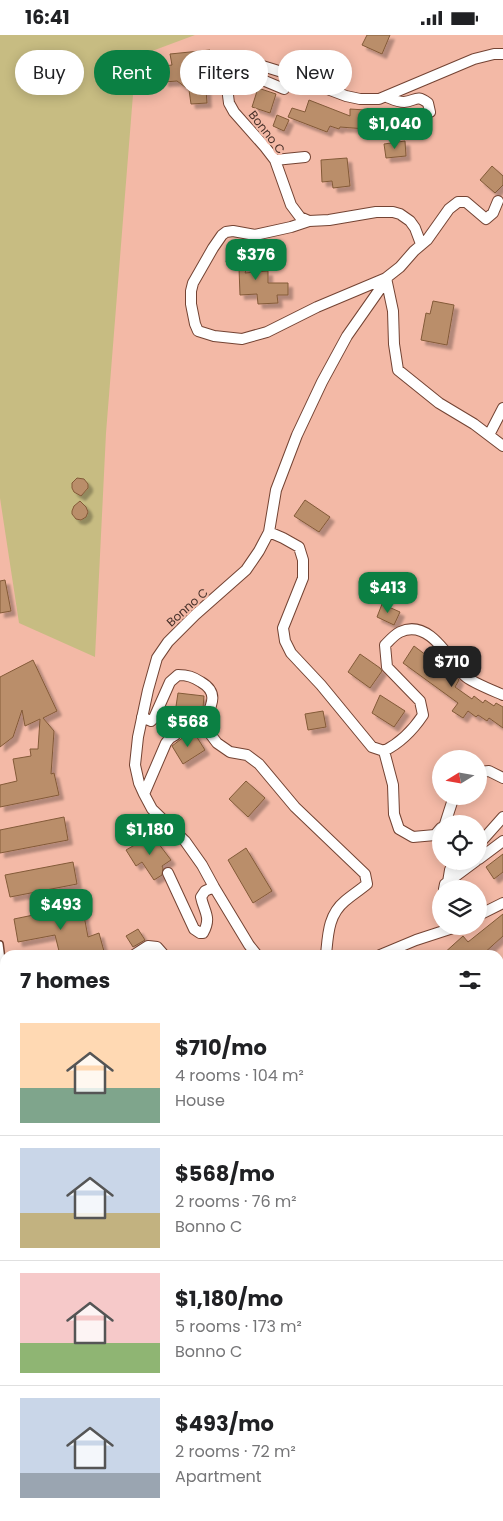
<!DOCTYPE html>
<meta charset="utf-8">
<style>
body{margin:0;font-family:Poppins,sans-serif;background:#f6f6f6;color:#202124;height:100vh;display:flex;flex-direction:column;font-size:19px;white-space:nowrap}
*{box-sizing:border-box;margin:0}
p{font-size:16px;color:#757577}
.icon{flex:none;width:28px;height:28px;fill:none;stroke:currentColor;stroke-width:2;stroke-linecap:round;stroke-linejoin:round}
.map{position:relative;flex:1;overflow:hidden}
.panel{position:absolute;left:0px;top:915px;width:504px;height:571px;display:flex;flex-direction:column;background:#fff;border-radius:15px 15px 0 0;box-shadow:0 2px 12px #0003}
.panel>*{flex:none}
.banner{position:absolute;left:15px;top:15px;width:474px;height:45px;display:flex;gap:10px}
.needle{width:32px;rotate:259deg}
.fabs{position:absolute;left:432px;top:715px;display:grid;gap:10px}
.fabs a{display:grid;place-items:center;width:55px;height:55px;border-radius:50%;background:#fff;box-shadow:0 2px 12px #0003;font-size:25px}
.price{position:absolute;translate:-50% -42px;padding:0 11px;border-radius:10px;background:#0b8043;color:#fff;font-size:16px;line-height:32px;filter:drop-shadow(0 1px 2px #0008)}
.price::after{content:'';position:absolute;left:50%;top:30px;width:15px;height:11px;margin-left:-8px;background:inherit;clip-path:polygon(0 0,100% 0,50% 100%)}
.price.current{background:#222;color:#fff}
ul{padding:0;list-style:none}
li{display:flex;align-items:center;gap:15px;height:125px;padding:0 20px}
li+li{border-top:1px solid #e0e0e0}
li span{display:grid;place-items:center;flex:none;width:140px;height:100px;border-radius:0px;color:#555}
li>.icon{margin-inline-start:auto}
span .icon{width:60px;height:60px;fill:#fffc;stroke-width:1}
li b{font-size:21px}
h2{display:flex;justify-content:space-between;align-items:center;height:60px;padding:0 20px;font-size:21px}
.tag{padding:0 18px;border-radius:22px;background:#fff;box-shadow:0 2px 12px #0003;font-size:18px;line-height:45px}
.tag.current{background:#0b8043;color:#fff}
.status{display:flex;justify-content:space-between;align-items:center;height:35px;padding:0 25px;background:#fff;direction:ltr}
.status svg{height:14px;fill:currentColor}
.map>svg:first-child{display:block}
</style>
<div class="status"><b>16:41</b><svg viewBox="0 0 49 12"><path d="M0 12V9h3v3zM5 12V6h3v6zM10 12V3h3v9zM15 12V0h3v12zM26 1h20v11H26zM47 4h2v5h-2z"/></svg></div>
<div class="map">
<svg width="503" height="1486" viewBox="0 0 503 1486">
<defs>
<filter id="shadow"><feDropShadow dx="4.5" dy="4.5" stdDeviation="1" flood-color="#0004"/></filter>
</defs>
<rect width="100%" height="100%" fill="#f3b9a6"/>
<path fill="#c7bc82" d="M0,0H195L136,22L106,398L95,622L19,588L0,463Z
M5,1285V1481H100L90,1486H0V1287Z"/>
<path fill="#ba8e6b" stroke="#835a38" filter="url(#shadow)" d="M367,0H390L382,19L362,10Z
M210,15L212,28L194,30L205,41L207,68L191,69L189,55L177,46L164,47L163,31L172,30L170,19Z
M258,53L276,59L270,78L252,72Z
M309,65L350,81V74L381,76L379,95L340,92L339,94L330,91L327,97L288,82L292,73L305,77Z
M277,80L289,85L284,96L273,91Z
M405,106L406,121L386,123L384,109Z
M347,123L350,151L333,153L332,146L322,147L321,125Z
M492,131L503,141V150L495,158L480,145Z
M231,214L251,222L245,238L268,236V248H288V260H277L278,268L258,269L257,259L240,260L239,233L226,227Z
M433,266L454,270L447,310L421,305L426,278L430,279Z
M77,443L84,444L88,449V453L81,461L74,457L72,453V448Z
M305,465L330,482L319,497L294,481Z
M80,466L86,472L88,477L86,482L81,485L76,484L72,479V476L74,471Z
M5,545L11,576L0,578V546Z
M382,569L400,577L394,590L377,582Z
M414,611L447,636L449,634L452,636L459,645L455,652L472,664L474,661L483,668L485,665L494,671L496,668L503,672V693L489,683L487,686L478,680L476,682L468,676L463,683L452,676L458,668L403,628Z
M360,619L380,633L382,636L370,653L348,637Z
M33,625L57,676L43,683L54,696L51,739L54,738L59,760L0,772V750L17,746L13,724L31,721L30,714H38L40,684L25,691L22,675L13,702L0,712V642Z
M178,658L204,661L203,673L198,686L191,685V681L175,678Z
M380,660L405,676L394,692L372,678Z
M323,676L326,692L308,695L305,679Z
M193,696L205,715L183,729L172,711L181,704Z
M246,746L265,763L248,782L229,764Z
M64,782L68,805L0,818V795Z
M152,800L171,825L162,831L163,833L162,840L154,845L142,827L136,831L126,815Z
M246,813L272,856L253,868L228,825Z
M503,819V837L494,844L486,832Z
M73,827L77,849L10,862L5,840Z
M82,870L88,902L99,898L105,920H60L55,900L18,907L14,884Z
M503,879V901L482,920H442L463,901L468,907Z
M138,894L145,905L133,912L126,901Z"/>
<g fill="none" stroke-linecap="round" stroke-linejoin="round">
<g stroke="#734333" stroke-width="8">
<path id="lane" d="M0,909L5,949
M499,1040L503,1036
M0,1094L5,1093
M0,1250L5,1247
M0,1268L5,1265
M209,1481L211,1486
M119,1486L129,1481"/>
</g>
<g stroke="#734333" stroke-width="12">
<path id="street" d="M234,33L284,54
M387,62C392,64 398,67 404,67C416,66 416,59 428,68L430,77L416,83
M275,125L305,122
M309,186L300,182L291,170L275,125L265,112L234,77L229,68L226,45L228,40L234,33L244,29H256L282,37L346,61L360,64H379L474,24L494,19H503
M421,209L415,193L410,186L400,179L393,177H376L329,185L309,186L291,192L255,200L233,196L226,197L222,200L213,213L193,248L191,256V269L195,289L198,296L214,301L242,304L267,297L317,272L386,243L400,232L414,216L427,205L449,174L458,167H466L486,184L493,178L498,166
M386,243L393,276L394,309L398,335L439,368L474,389L503,411
M489,400L503,373
M269,497L283,503L299,512L303,525V543L283,593L285,606L291,618L321,650L372,712L384,716C400,708 413,695 423,680L420,666L387,632L385,610C389,606 394,600 400,597C429,583 449,624 465,641C471,647 494,656 503,660
M142,682L151,686L154,683L170,647L178,640C188,640 193,642 201,647C220,658 211,671 204,688L208,696L217,708L230,717L247,720L259,729L295,772L365,839L367,849C360,855 352,860 345,866C328,880 328,900 326,920
M384,716L393,750L394,779L399,794L413,802L435,800L441,793
M479,737L489,736L503,743
M144,759L166,708L170,703L175,700
M445,789L454,761
M479,809L503,782
M479,824L503,806
M168,838L194,894L200,898H203C212,882 204,877 201,862L205,856L214,852
M448,847L450,835L455,826
M444,854L445,849L476,826
M479,880L503,868
M134,920L148,911L157,912L164,920
M257,920L249,910L214,852L202,830L185,806L152,774L144,759L139,748L135,730L138,702L148,655L157,623L168,607L195,580L246,535L259,516L269,497L276,455L297,400L322,347L347,301L387,244
M380,920L416,905L459,891
M499,1008L503,1016
M499,1060L503,1055
M499,1084L503,1071
M499,1241L503,1246
M501,1471L503,1477
M360,1481L361,1486"/>
</g>
<g stroke="#734333" stroke-width="18">
<path id="secondary" d="M499,954L503,950
M226,1481L227,1486"/>
</g>
<use href="#lane" stroke="#fff" stroke-width="5"/>
<use href="#street" stroke="#fff" stroke-width="10"/>
<use href="#secondary" stroke="#fff" stroke-width="15"/>
</g>
<g text-anchor="middle" dominant-baseline="central" stroke-width="4" stroke-linejoin="round" paint-order="stroke">
<g font-size="12" fill="#473029" stroke="#f3b9a6">
<text transform="translate(267 97) rotate(52)">Bonno C</text>
<text transform="translate(187 572) rotate(-42)">Bonno C</text>
</g>
</g>
</svg>
<div class="fabs">
<a><svg class="needle" viewBox="-14 -14 28 28"><path d="M0-13l5 13h-10z" fill="#e53935"/><path d="M0 13l5-13h-10z" fill="#757577"/></svg></a>
<a><svg class="icon" aria-label="locate" viewBox="0 0 24 24"><circle cx="12" cy="12" r="6"/><path d="M12 2v4M12 18v4M2 12h4M18 12h4"/></svg></a>
<a><svg class="icon" aria-label="layers" viewBox="0 0 24 24"><path d="M12 4l9 5-9 5-9-5zM3 14l9 5 9-5"/></svg></a>
</div>
<b class="price" style="left:395px;top:115px">$1,040</b>
<b class="price" style="left:256px;top:246px">$376</b>
<b class="price" style="left:388px;top:579px">$413</b>
<b class="price current" style="left:452px;top:653px">$710</b>
<b class="price" style="left:188px;top:713px">$568</b>
<b class="price" style="left:150px;top:821px">$1,180</b>
<b class="price" style="left:61px;top:896px">$493</b>
<div class="banner">
<a class="tag">Buy</a>
<a class="tag current">Rent</a>
<a class="tag">Filters</a>
<a class="tag">New</a>
</div>
<section class="panel">
<h2>7 homes<svg class="icon" aria-label="filters" viewBox="0 0 24 24"><path d="M4 7h16M4 17h16"/><circle cx="9" cy="7" r="2"/><circle cx="15" cy="17" r="2"/></svg></h2>
<ul>
<li><span style="background:linear-gradient(#ffd9b3 65%,#7fa58c 0)"><svg class="icon" aria-label="home" viewBox="0 0 24 24"><path d="M3 11l9-7 9 7M6 9v11h12V9"/></svg></span><div><b>$710/mo</b><p>4 rooms · 104 m²</p><p>House</p></div></li>
<li><span style="background:linear-gradient(#c9d6e8 65%,#c2b280 0)"><svg class="icon" aria-label="home" viewBox="0 0 24 24"><path d="M3 11l9-7 9 7M6 9v11h12V9"/></svg></span><div><b>$568/mo</b><p>2 rooms · 76 m²</p><p>Bonno C</p></div></li>
<li><span style="background:linear-gradient(#f6c9c9 70%,#8fb573 0)"><svg class="icon" aria-label="home" viewBox="0 0 24 24"><path d="M3 11l9-7 9 7M6 9v11h12V9"/></svg></span><div><b>$1,180/mo</b><p>5 rooms · 173 m²</p><p>Bonno C</p></div></li>
<li><span style="background:linear-gradient(#c9d6e8 75%,#9aa5b1 0)"><svg class="icon" aria-label="home" viewBox="0 0 24 24"><path d="M3 11l9-7 9 7M6 9v11h12V9"/></svg></span><div><b>$493/mo</b><p>2 rooms · 72 m²</p><p>Apartment</p></div></li>
</ul>
</section>
</div>
